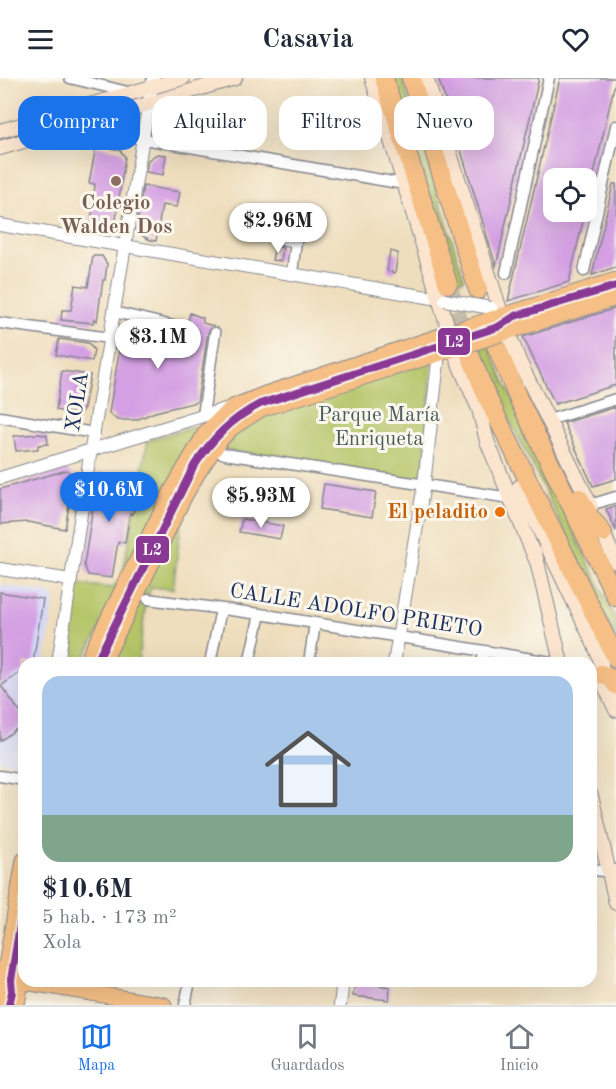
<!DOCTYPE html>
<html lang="es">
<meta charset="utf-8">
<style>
body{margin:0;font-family:"Old Standard TT",serif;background:#f6f6f7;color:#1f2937;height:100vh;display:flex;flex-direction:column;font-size:22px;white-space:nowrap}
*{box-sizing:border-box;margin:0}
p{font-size:20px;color:#747a83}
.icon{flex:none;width:33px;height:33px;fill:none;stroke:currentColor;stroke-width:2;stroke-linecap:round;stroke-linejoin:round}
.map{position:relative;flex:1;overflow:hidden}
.side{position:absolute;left:18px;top:579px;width:579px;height:330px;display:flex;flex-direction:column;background:#fff;border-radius:18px;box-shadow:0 6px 24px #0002}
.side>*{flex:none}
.banner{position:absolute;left:18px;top:18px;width:580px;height:54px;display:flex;gap:12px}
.controls{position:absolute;left:543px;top:90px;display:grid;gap:12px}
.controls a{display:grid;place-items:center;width:54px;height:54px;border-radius:12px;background:#fff;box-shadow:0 6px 24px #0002;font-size:30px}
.price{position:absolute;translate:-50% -51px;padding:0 14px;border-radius:21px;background:#fff;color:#222;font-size:20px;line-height:39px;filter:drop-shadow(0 2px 3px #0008)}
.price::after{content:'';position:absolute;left:50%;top:36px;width:18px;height:14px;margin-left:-9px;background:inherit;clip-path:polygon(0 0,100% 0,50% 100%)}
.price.on{background:#1a73e8;color:#fff}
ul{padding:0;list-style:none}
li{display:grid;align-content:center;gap:12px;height:318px;padding:0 24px}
li span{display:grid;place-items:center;height:186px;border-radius:18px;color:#555}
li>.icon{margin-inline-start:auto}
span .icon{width:108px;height:108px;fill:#fffc;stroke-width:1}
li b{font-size:26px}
.chip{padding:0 21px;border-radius:18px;background:#fff;box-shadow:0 6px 24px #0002;font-size:21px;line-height:54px}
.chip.on{background:#1a73e8;color:#fff}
header{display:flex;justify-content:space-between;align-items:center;height:78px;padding:0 24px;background:#fff;font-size:27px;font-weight:700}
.tabs{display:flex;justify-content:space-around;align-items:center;height:84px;border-top:2px solid #e0e1e3;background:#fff;font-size:16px;color:#747a83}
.tabs a{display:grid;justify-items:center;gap:3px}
.tabs .on{color:#1a73e8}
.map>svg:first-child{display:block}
</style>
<header><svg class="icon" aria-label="menu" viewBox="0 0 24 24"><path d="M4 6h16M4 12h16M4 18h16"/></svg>Casavia<svg class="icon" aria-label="heart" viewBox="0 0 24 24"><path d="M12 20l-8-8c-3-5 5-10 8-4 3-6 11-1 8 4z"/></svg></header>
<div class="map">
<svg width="616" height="927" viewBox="0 0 616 927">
<rect width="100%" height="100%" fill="#fbf7ec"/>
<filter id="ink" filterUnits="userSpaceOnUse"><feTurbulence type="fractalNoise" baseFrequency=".0167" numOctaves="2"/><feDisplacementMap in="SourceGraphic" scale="12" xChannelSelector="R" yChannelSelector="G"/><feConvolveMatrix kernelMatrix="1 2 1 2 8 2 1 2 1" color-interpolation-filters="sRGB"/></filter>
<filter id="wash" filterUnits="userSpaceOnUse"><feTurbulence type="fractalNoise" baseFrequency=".008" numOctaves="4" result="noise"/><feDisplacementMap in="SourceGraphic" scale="24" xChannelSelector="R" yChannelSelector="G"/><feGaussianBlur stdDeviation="1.35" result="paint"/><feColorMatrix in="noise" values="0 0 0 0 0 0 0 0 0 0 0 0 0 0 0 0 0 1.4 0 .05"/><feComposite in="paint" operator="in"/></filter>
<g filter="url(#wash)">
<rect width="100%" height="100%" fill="#efdebd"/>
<path fill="#d6d7f8" d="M0,507L49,515L55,522L44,585H24V687L0,683Z"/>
<path fill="#b4c466" stroke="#687a62" stroke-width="1.5" d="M394,0H402L421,64L423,63L425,68L423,69L464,201L456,204Z
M488,267L557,419L616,542V560L536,394L485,295L476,272Z
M431,283V307L422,404L218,371L248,342Z
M204,346L82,585H64L78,506L112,510L122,498L148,362Z
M184,421L173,511L151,509L146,525L138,585H106Z"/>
<g id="blocks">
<path fill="#d4a0e3" d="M438,0H539L496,188L450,36Z
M560,0H616L589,118L586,117V100H554V134H585L569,204L508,223Z
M184,24L188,40H176V57L161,56L154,47L156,33Z
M96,68L120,72L125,79L115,148L109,152L91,148L95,106L89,105Z
M157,76L166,77L163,97L146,94L148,82Z
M613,106H616V189L592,197Z
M143,108L180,114L177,129L162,127L156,163L150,162L136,154Z
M275,168L283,170L281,183L272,182Z
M390,173L398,175L395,195L387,193Z
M93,178H102L107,186L105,202H103L97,243L94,240L93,245L61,242L62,232H71L75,207L88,209Z
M616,230V307L555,326L523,259Z
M190,235L203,240V245L213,248L208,254L197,324L155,334L136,342H117L109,335L123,250L130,246L187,258L192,252L188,244Z
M59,261L88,265L94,272L92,283L56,277Z
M62,293L90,297L84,330L79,337L56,332Z
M616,329V401L593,408L564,345Z
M37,356L47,357L48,366L38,367V371L16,373L14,358Z
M67,392L74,398L65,451L28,444L0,446V411Z
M98,396L139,402L133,436L130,435L125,465L118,464L112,500L88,497L84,487Z
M324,406L376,414L372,439L320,431Z
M616,428V453L606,431Z
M242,441L283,448L280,461L239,454Z
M0,514L43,521L33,585H24V594H21L1,608L24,639V645L0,663Z
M355,904L390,909L389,922L353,918Z"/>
</g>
</g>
<g filter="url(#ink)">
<use href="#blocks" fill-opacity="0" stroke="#85868e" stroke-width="1.5"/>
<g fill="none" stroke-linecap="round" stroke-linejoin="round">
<path stroke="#c5bbaa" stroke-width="18" stroke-dasharray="18 9" stroke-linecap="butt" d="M448,206L469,274"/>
<g stroke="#85868e" stroke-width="13">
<path id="minor" d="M70,0L132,15
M74,49L404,106
M276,161L296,164
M584,193L616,48
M292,195L298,148L317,151
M506,195L549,0
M114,234L185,251
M0,245L110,260
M203,337L215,255
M0,339L94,355
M549,342L616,321
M214,372L225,376L510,420
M590,427L616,419
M148,521L260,536L557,585
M210,585L221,531
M249,585L260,536
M309,585L315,545
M482,585L484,573
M0,698L24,702
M591,792L604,793L616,792
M185,927L190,903"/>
</g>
<g stroke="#85868e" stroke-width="14">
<path id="tertiary" d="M0,147L445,222
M0,400L232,329
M0,491L71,502
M58,585L91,371L153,0
M394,585L424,406L441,258
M340,927L343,903"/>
</g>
<g stroke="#85868e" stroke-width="16">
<path id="secondary" d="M372,0L459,286L479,331L487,363L536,482
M426,0L502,238L519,283L591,428
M0,53L183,0
M0,70L235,0
M519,409L596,570L601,584L603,604L616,632
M599,446L616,484
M535,475L561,585
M591,717L616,825"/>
</g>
<g stroke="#85868e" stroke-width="17">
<path id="primary" d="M495,240L616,202
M500,256L616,220
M86,585L172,412L206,354L233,329L268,315L455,253
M103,585L185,417L199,393L221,361L232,350L261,331L460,269
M0,900L164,927
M0,923L24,782
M17,927L24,884"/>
</g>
<g stroke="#85868e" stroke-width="20">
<path id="motorway" d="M384,0L448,206
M411,0L478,212
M495,265L518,320L616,519
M469,274L487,319L616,580
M579,420L590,439L603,455
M601,596L611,600L616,607"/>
</g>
<use href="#minor" stroke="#fff" stroke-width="10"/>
<use href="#tertiary" stroke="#fff" stroke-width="12"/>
<use href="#secondary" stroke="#fbe5cf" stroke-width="14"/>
<use href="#primary" stroke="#f5bf86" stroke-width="15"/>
<use href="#motorway" stroke="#f5bf86" stroke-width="18"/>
<g stroke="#85868e" stroke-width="14" stroke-linecap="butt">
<path id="tertiary-bridge" d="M445,222L491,230"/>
</g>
<g stroke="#85868e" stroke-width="17" stroke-linecap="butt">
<path id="primary-bridge" d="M455,253L495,240
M460,269L500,256"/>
</g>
<use href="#tertiary-bridge" stroke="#fff" stroke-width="12"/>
<use href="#primary-bridge" stroke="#f5bf86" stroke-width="15"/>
<g stroke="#fbf7ec" stroke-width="12">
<path id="bus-1" d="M96,585L194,388C212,361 231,341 260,326L498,249L515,238L616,208
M9,927L12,914L11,902L24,823"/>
</g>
<use href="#bus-1" stroke="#893894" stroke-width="8"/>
</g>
</g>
<circle fill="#8d6e63" stroke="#fbf7ec" stroke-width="2" cx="116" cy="103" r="6"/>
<circle fill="#e8710a" stroke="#fbf7ec" stroke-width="2" cx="500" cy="434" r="6"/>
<g text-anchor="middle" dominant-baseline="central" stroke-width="6" stroke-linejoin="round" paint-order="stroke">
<g font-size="21" font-weight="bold" fill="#785e54" stroke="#fbf7ec">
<text x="116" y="125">Colegio<tspan x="116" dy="24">Walden Dos</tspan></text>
</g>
<g font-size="21" fill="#1b2f5e" stroke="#fbf7ec">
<text transform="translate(78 324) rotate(-81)">XOLA</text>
<text transform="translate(356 533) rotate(9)">CALLE ADOLFO PRIETO</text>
</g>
<g font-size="21" fill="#495c60" stroke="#fbf7ec">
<text x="379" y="337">Parque María<tspan x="379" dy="24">Enriqueta</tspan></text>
</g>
<g font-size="21" font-weight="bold" fill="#c56008" stroke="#fbf7ec" text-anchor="end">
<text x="488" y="434">El peladito</text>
</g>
</g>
<g stroke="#fbf7ec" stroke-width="2">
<rect x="437" y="249" width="34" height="29" rx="6" fill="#893894"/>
<rect x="135" y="457" width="35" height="29" rx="6" fill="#893894"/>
</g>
<g font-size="16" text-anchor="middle" font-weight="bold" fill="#fff">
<text x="454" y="269">L2</text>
<text x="152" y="477">L2</text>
</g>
</svg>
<div class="controls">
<a><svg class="icon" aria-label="locate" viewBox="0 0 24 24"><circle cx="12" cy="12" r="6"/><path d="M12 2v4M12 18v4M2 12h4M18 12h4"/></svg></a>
</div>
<b class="price" style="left:278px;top:176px">$2.96M</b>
<b class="price" style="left:158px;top:292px">$3.1M</b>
<b class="price on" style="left:109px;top:445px">$10.6M</b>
<b class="price" style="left:261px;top:451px">$5.93M</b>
<div class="banner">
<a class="chip on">Comprar</a>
<a class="chip">Alquilar</a>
<a class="chip">Filtros</a>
<a class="chip">Nuevo</a>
</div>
<section class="side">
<ul>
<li><span style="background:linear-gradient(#a9c7e8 75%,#7fa58c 0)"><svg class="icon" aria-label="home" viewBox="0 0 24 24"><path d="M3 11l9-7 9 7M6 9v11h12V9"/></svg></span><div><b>$10.6M</b><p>5 hab. · 173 m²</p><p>Xola</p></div></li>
</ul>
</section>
</div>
<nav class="tabs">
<a class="on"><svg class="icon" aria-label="map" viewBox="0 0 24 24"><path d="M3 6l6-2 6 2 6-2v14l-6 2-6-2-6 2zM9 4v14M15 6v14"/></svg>Mapa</a>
<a><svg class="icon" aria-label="saved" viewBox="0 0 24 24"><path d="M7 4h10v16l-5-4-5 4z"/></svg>Guardados</a>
<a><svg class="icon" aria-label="home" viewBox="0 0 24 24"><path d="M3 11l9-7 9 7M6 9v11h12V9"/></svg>Inicio</a>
</nav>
